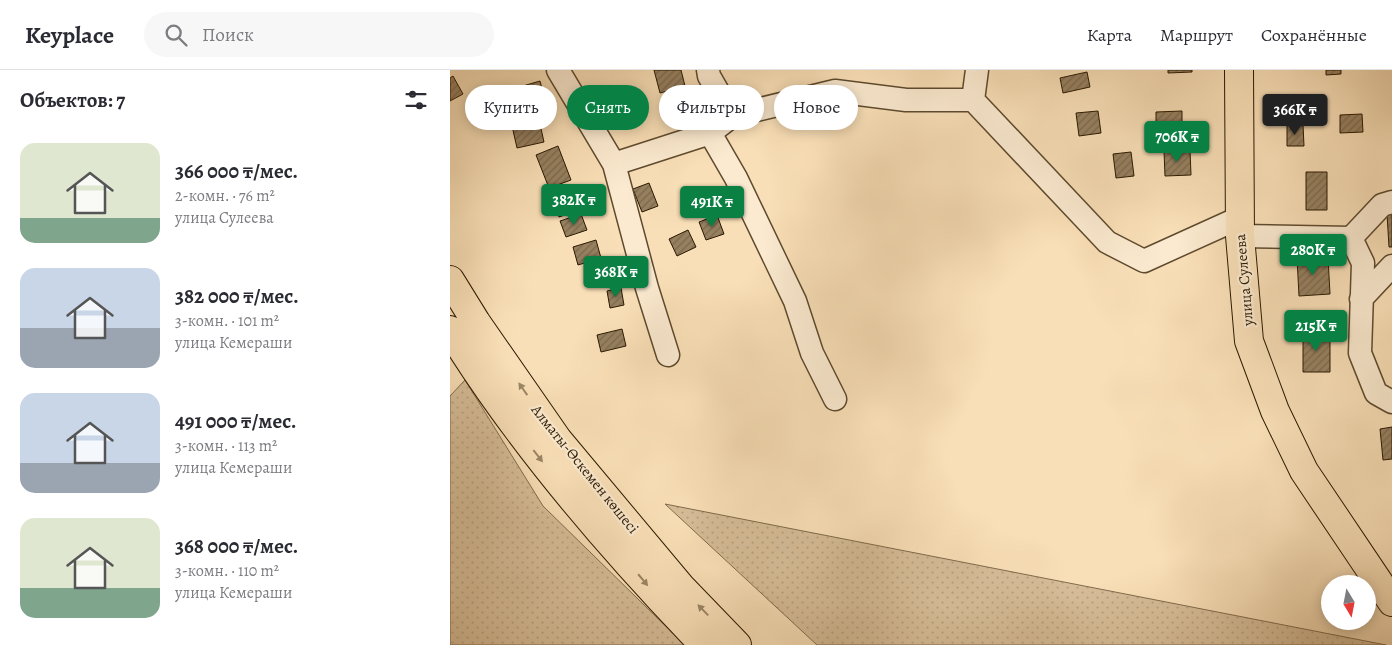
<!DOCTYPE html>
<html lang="ru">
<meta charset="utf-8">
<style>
body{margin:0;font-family:Alegreya,serif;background:#f7f7f7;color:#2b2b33;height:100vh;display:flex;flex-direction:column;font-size:19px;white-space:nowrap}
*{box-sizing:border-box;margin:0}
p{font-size:16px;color:#7c7c81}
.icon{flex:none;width:28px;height:28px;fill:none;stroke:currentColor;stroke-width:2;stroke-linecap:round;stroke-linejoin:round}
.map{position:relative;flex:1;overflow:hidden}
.details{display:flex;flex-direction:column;background:#fff;width:450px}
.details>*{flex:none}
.top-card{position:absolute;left:15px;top:15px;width:475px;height:45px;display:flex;gap:10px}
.needle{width:32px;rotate:170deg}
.controls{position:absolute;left:871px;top:505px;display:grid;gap:10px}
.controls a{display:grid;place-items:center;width:55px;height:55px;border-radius:50%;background:#fff;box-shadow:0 2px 12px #0003;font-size:25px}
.price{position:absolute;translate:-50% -42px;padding:0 11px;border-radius:5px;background:#0b8043;color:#fff;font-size:16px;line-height:32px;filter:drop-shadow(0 1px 2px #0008)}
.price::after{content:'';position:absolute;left:50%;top:30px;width:15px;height:11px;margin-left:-8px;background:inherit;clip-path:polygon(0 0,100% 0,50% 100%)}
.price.selected{background:#222;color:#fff}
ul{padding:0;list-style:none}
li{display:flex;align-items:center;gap:15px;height:125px;padding:0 20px}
li span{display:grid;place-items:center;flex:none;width:140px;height:100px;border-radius:15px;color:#555}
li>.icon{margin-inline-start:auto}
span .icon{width:60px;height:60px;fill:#fffc;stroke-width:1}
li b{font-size:21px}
h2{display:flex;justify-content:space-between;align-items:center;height:60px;padding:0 20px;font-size:21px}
.tag{padding:0 18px;border-radius:22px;background:#fff;box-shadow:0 2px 12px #0003;font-size:18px;line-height:45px}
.tag.selected{background:#0b8043;color:#fff}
header{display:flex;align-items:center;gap:30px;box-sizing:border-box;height:70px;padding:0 25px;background:#fff;border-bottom:1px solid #e1e1e2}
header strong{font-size:24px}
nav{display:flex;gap:28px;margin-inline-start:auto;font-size:18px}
.search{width:350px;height:45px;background:#f7f7f7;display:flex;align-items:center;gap:12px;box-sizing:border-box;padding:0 18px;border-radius:28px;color:#7c7c81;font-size:19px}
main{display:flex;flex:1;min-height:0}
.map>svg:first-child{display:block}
</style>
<header>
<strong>Keyplace</strong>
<div class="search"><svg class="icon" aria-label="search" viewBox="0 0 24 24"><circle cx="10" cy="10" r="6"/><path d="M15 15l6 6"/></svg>Поиск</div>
<nav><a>Карта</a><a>Маршрут</a><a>Сохранённые</a></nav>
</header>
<main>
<section class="details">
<h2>Объектов: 7<svg class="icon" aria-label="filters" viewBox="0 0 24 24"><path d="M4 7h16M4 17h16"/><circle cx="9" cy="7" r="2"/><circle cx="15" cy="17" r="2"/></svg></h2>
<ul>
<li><span style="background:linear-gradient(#dfe7d0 75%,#7fa58c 0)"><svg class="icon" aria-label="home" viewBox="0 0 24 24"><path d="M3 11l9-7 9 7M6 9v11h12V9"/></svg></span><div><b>366 000 ₸/мес.</b><p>2-комн. · 76 m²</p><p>улица Сулеева</p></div></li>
<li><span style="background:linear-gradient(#c9d6e8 60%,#9aa5b1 0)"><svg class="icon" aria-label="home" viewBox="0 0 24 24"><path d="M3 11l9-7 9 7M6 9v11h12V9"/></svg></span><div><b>382 000 ₸/мес.</b><p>3-комн. · 101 m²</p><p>улица Кемераши</p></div></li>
<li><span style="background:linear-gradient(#c9d6e8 70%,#9aa5b1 0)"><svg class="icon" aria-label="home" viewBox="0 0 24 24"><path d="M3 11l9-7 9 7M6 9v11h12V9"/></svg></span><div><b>491 000 ₸/мес.</b><p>3-комн. · 113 m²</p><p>улица Кемераши</p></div></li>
<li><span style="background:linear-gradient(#dfe7d0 70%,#7fa58c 0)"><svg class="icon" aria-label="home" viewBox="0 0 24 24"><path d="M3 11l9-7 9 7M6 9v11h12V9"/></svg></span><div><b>368 000 ₸/мес.</b><p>3-комн. · 110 m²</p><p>улица Кемераши</p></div></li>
</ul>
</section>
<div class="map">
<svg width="942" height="575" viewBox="0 0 942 575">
<defs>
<pattern id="grass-dots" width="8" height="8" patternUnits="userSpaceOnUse" patternTransform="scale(1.25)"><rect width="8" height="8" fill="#d6bd98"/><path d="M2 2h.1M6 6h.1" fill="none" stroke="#b8a281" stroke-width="1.8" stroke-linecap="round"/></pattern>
<pattern id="building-hatch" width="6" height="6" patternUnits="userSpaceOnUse" patternTransform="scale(1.25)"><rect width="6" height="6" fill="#968060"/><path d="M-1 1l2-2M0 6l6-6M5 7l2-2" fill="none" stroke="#7b684d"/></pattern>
</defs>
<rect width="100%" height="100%" fill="#f9dfb7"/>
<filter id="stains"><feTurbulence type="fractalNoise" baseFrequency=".004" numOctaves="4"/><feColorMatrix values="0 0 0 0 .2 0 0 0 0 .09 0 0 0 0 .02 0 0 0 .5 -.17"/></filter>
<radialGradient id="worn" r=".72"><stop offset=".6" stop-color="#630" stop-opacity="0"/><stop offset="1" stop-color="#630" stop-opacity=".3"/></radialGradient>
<path fill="url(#grass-dots)" stroke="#806b4c" d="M15,310L93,436L235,575H0V326Z
M215,434L936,575H367Z"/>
<path fill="url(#building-hatch)" stroke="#2a1901" d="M204,0H231L235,16L210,23Z
M718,0H742V2L718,3Z
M876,0H891V4L876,5Z
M637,2L640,17L613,23L610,8Z
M3,6L13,24L0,31V8Z
M90,11L95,30L71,37L66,18Z
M87,41L94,72L67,78L60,47Z
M648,41L651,63L629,66L626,43Z
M732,41V67H706V42Z
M912,44L913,62L890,63V45Z
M837,55H853L854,76H837Z
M108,76L121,110L99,118L86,85Z
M740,80L741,105L715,106L714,81Z
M681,82L684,106L666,108L663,84Z
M856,102H877V140H856Z
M199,113L208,136L192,142L183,119Z
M121,116L129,140L109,147L100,123Z
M131,144L137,160L116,167L110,151Z
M937,144H942V177H939Z
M267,145L274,164L256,170L249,152Z
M238,160L246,177L227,186L219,169Z
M146,170L151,188L128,195L123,177Z
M878,187L880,224L849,226L847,188Z
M171,218L174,235L160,238L157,221Z
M172,259L176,276L151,282L147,265Z
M853,263H880V302H853Z
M942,357V389L933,390L930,359Z"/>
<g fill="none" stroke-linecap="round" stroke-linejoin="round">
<g stroke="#5e4a2e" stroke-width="25">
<path id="minor" d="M108,0L164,94L197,218L218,285
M258,0L259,6L282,46
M523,30L527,0
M260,63L286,108L345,231L362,283L385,329
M164,94L260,63L282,46L385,21L456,30H523L657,172L694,191L789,148
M790,166L901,168L913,193L910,283L926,323L942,332
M901,168L932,135L942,132
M911,229L942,196"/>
</g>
<g stroke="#2a1901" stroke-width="30">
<path id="major" d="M789,0L790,166L799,271L825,341L854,401L942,532"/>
</g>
<g stroke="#2a1901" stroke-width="30">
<path id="highway" d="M0,210L26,252L108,370L231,517L287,575
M0,260C69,372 162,480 254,575"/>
</g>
<use href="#minor" stroke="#fbead0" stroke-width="22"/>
<use href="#major" stroke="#f9dfb7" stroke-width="28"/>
<use href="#highway" stroke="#f9dfb7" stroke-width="28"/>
</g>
<defs><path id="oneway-solid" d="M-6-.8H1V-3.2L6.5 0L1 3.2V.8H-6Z" transform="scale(1.25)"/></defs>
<g fill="#9c8665">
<use href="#oneway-solid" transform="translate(73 319) rotate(-125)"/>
<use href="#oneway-solid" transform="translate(88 386) rotate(52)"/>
<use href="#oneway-solid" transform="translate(193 510) rotate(50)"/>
<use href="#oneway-solid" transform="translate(253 540) rotate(-134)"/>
</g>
<g text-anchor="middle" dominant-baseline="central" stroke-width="4.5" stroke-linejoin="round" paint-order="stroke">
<g font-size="15" fill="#2a1901" stroke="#fbead0">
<text transform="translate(794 210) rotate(-95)">улица Сулеева</text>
<text transform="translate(135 399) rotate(51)">Алматы-Өскемен көшесі</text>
</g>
</g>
<rect width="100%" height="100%" filter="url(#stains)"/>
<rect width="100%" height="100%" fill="url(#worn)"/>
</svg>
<div class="controls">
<a><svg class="needle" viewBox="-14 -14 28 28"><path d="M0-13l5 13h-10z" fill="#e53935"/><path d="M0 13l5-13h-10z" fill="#7c7c81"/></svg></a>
</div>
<b class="price selected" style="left:845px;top:66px">366K ₸</b>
<b class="price" style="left:727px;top:93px">706K ₸</b>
<b class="price" style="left:124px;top:156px">382K ₸</b>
<b class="price" style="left:262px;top:158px">491K ₸</b>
<b class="price" style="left:863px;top:206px">280K ₸</b>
<b class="price" style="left:166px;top:228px">368K ₸</b>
<b class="price" style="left:866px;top:282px">215K ₸</b>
<div class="top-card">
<a class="tag">Купить</a>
<a class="tag selected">Снять</a>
<a class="tag">Фильтры</a>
<a class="tag">Новое</a>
</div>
</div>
</main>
